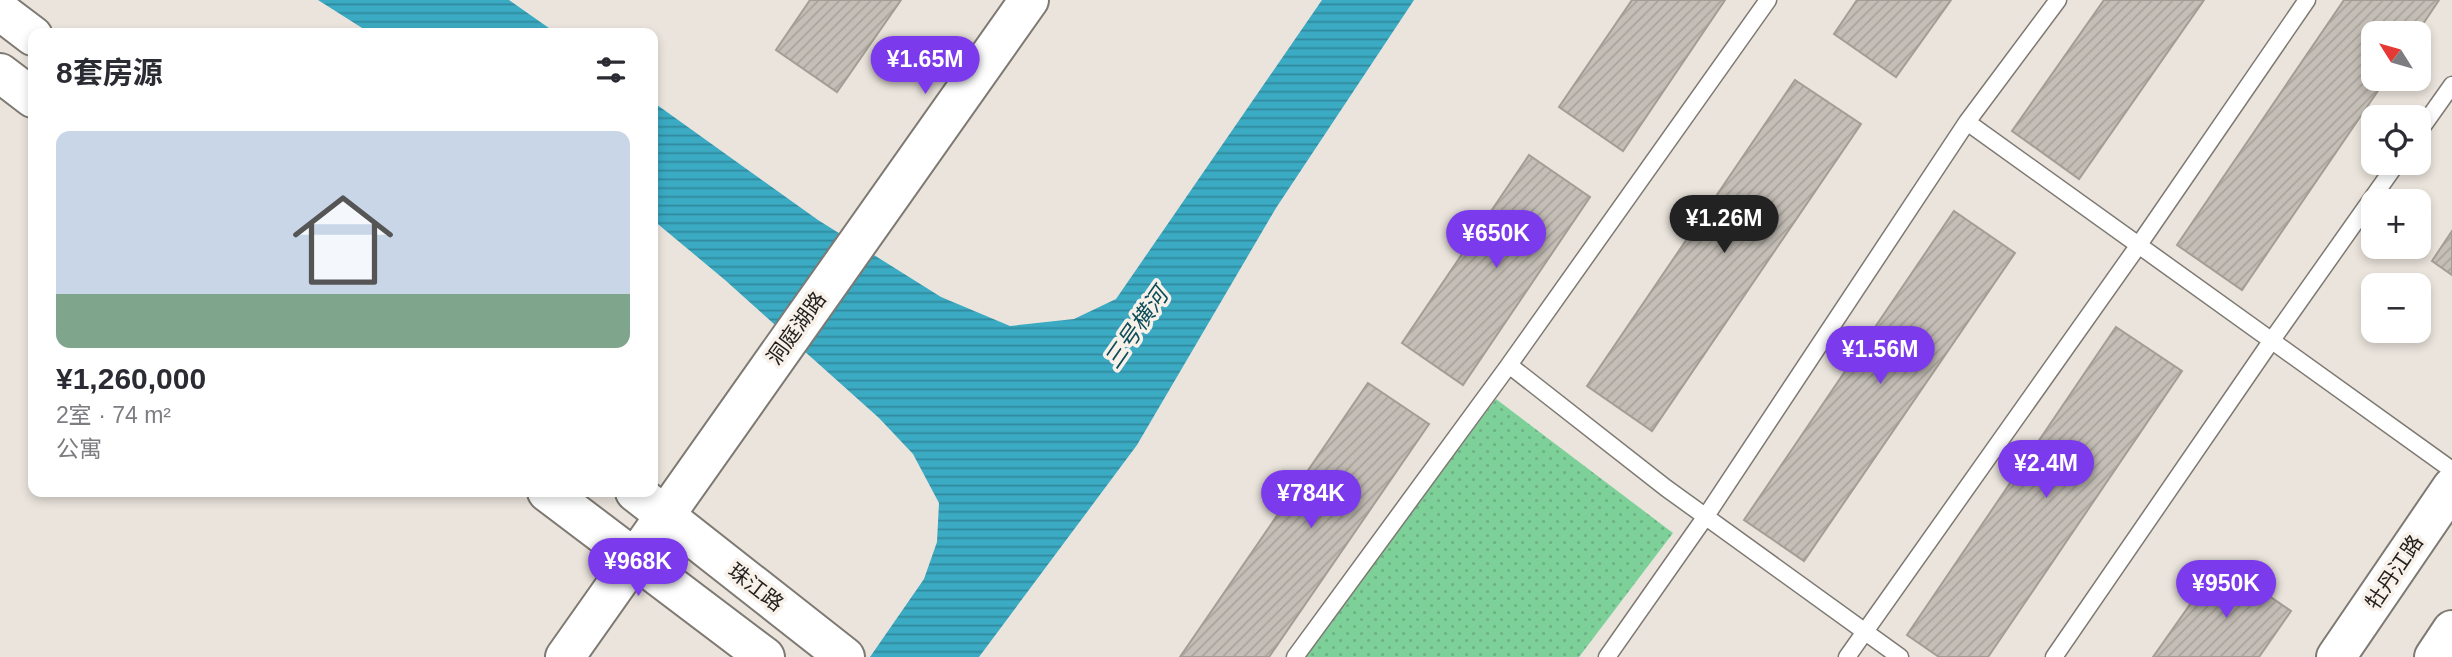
<!DOCTYPE html>
<html lang="zh">
<meta charset="utf-8">
<style>
body{margin:0;font-family:Arial,"Noto Sans SC",sans-serif;background:#f7f7f7;color:#2b2b33;height:100vh;display:flex;flex-direction:column;font-size:26px;white-space:nowrap}
*{box-sizing:border-box;margin:0}
p{font-size:23px;color:#7c7c81}
.icon{flex:none;width:38px;height:38px;fill:none;stroke:currentColor;stroke-width:2;stroke-linecap:round;stroke-linejoin:round}
.map{position:relative;flex:1;overflow:hidden}
.side{position:absolute;left:28px;top:28px;width:630px;height:469px;display:flex;flex-direction:column;background:#fff;border-radius:14px;box-shadow:0 4px 10px #0003}
.side>*{flex:none}
.needle{width:46px;rotate:307deg}
.controls{position:absolute;left:2361px;top:21px;display:grid;gap:14px}
.controls a{display:grid;place-items:center;width:70px;height:70px;border-radius:14px;background:#fff;box-shadow:0 4px 10px #0003;font-size:35px}
.price{position:absolute;translate:-50% -60px;padding:0 16px;border-radius:24px;background:#7c3aed;color:#fff;font-size:23px;line-height:46px;filter:drop-shadow(0 2px 4px #0008)}
.price::after{content:'';position:absolute;left:50%;top:42px;width:21px;height:16px;margin-left:-10px;background:inherit;clip-path:polygon(0 0,100% 0,50% 100%)}
.price.selected{background:#222;color:#fff}
ul{padding:0;list-style:none}
li{display:grid;align-content:center;gap:14px;height:371px;padding:0 28px}
li+li{border-top:2px solid #e1e1e2}
li span{display:grid;place-items:center;height:217px;border-radius:14px;color:#555}
li>.icon{margin-inline-start:auto}
span .icon{width:126px;height:126px;fill:#fffc;stroke-width:1}
li b{font-size:30px}
h2{display:flex;justify-content:space-between;align-items:center;height:84px;padding:0 28px;font-size:30px}
.map>svg:first-child{display:block}
</style>
<div class="map">
<svg width="2452" height="657" viewBox="0 0 2452 657">
<defs>
<pattern id="grass-dots" width="8" height="8" patternUnits="userSpaceOnUse" patternTransform="scale(1.75)"><rect width="8" height="8" fill="#7ed099"/><path d="M2 2h.1M6 6h.1" fill="none" stroke="#6db283" stroke-width="1.8" stroke-linecap="round"/></pattern>
<pattern id="water-rules" width="6" height="5" patternUnits="userSpaceOnUse" patternTransform="scale(1.75)"><rect width="6" height="5" fill="#3baac3"/><path d="M0 2.5h6" fill="none" stroke="#318a9e"/></pattern>
<pattern id="building-hatch" width="6" height="6" patternUnits="userSpaceOnUse" patternTransform="scale(1.75)"><rect width="6" height="6" fill="#c4beb6"/><path d="M-1 1l2-2M0 6l6-6M5 7l2-2" fill="none" stroke="#a8a39c"/></pattern>
</defs>
<rect width="100%" height="100%" fill="#eae4dc"/>
<path fill="url(#grass-dots)" d="M1496,399L1673,533L1579,657H1301Z"/>
<path fill="url(#water-rules)" d="M318,0H509L556,33H370Z
M1322,0H1414L1276,208L1137,445L979,657H870L924,579L937,542L939,503L913,454L879,418L725,280L653,220V102L818,220L941,297L1010,326L1074,319L1116,299Z"/>
<path fill="url(#building-hatch)" stroke="#a39d95" stroke-width="2" d="M810,0H901L837,92L776,50Z
M1632,0H1725L1623,151L1559,107Z
M1857,0H1951L1896,77L1834,34Z
M2104,0H2204L2079,179L2012,131Z
M2344,0H2439L2417,33H2373V79H2386L2242,290L2177,245Z
M1795,80L1861,124L1652,431L1587,386Z
M1529,155L1590,197L1463,385L1402,343Z
M1954,211L2015,253L1804,561L1744,520Z
M2452,231V275L2432,261Z
M2116,327L2182,371L1988,657H1939L1907,635Z
M1368,383L1429,424L1269,657H1180Z
M2220,562L2291,611L2259,657H2153Z"/>
<g fill="none" stroke-linecap="round" stroke-linejoin="round">
<g stroke="#7e7972" stroke-width="19">
<path id="service" d="M1768,0L1509,365L1666,488L1900,657
M2058,0L1967,122L2452,470
M2418,133L2452,85
M1295,657L1509,365
M1607,657L1706,516L1967,122
M1847,657L2138,246L2307,0
M2054,657L2272,340L2397,163"/>
</g>
<g stroke="#7e7972" stroke-width="42">
<path id="tertiary" d="M0,11L33,36
M0,73L33,98
M547,492L765,657
M635,492L845,657
M565,657L1029,0
M2336,657L2452,487
M2434,657L2452,630"/>
</g>
<use href="#service" stroke="#fff" stroke-width="16"/>
<use href="#tertiary" stroke="#fff" stroke-width="38"/>
</g>
<g text-anchor="middle" dominant-baseline="central" stroke-width="7" stroke-linejoin="round" paint-order="stroke">
<g font-size="21" fill="#221f1d" stroke="#f8f1e9">
<text transform="translate(796 328) rotate(-54)">洞庭湖路</text>
<text transform="translate(2394 572) rotate(-56)">牡丹江路</text>
<text transform="translate(756 587) rotate(38)">珠江路</text>
</g>
<g font-size="23" font-style="italic" fill="#0b4c59" stroke="#f8f1e9">
<text transform="translate(1136 328) rotate(-55)">三号横河</text>
</g>
</g>
</svg>
<div class="controls">
<a><svg class="needle" viewBox="-14 -14 28 28"><path d="M0-13l5 13h-10z" fill="#e53935"/><path d="M0 13l5-13h-10z" fill="#7c7c81"/></svg></a>
<a><svg class="icon" aria-label="locate" viewBox="0 0 24 24"><circle cx="12" cy="12" r="6"/><path d="M12 2v4M12 18v4M2 12h4M18 12h4"/></svg></a>
<a>+</a>
<a>−</a>
</div>
<b class="price" style="left:925px;top:96px">¥1.65M</b>
<b class="price selected" style="left:1724px;top:255px">¥1.26M</b>
<b class="price" style="left:1496px;top:270px">¥650K</b>
<b class="price" style="left:1880px;top:386px">¥1.56M</b>
<b class="price" style="left:2046px;top:500px">¥2.4M</b>
<b class="price" style="left:1311px;top:530px">¥784K</b>
<b class="price" style="left:638px;top:598px">¥968K</b>
<b class="price" style="left:2226px;top:620px">¥950K</b>
<section class="side">
<h2>8套房源<svg class="icon" aria-label="filters" viewBox="0 0 24 24"><path d="M4 7h16M4 17h16"/><circle cx="9" cy="7" r="2"/><circle cx="15" cy="17" r="2"/></svg></h2>
<ul>
<li><span style="background:linear-gradient(#c9d6e8 75%,#7fa58c 0)"><svg class="icon" aria-label="home" viewBox="0 0 24 24"><path d="M3 11l9-7 9 7M6 9v11h12V9"/></svg></span><div><b>¥1,260,000</b><p>2室 · 74 m²</p><p>公寓</p></div></li>
</ul>
</section>
</div>
